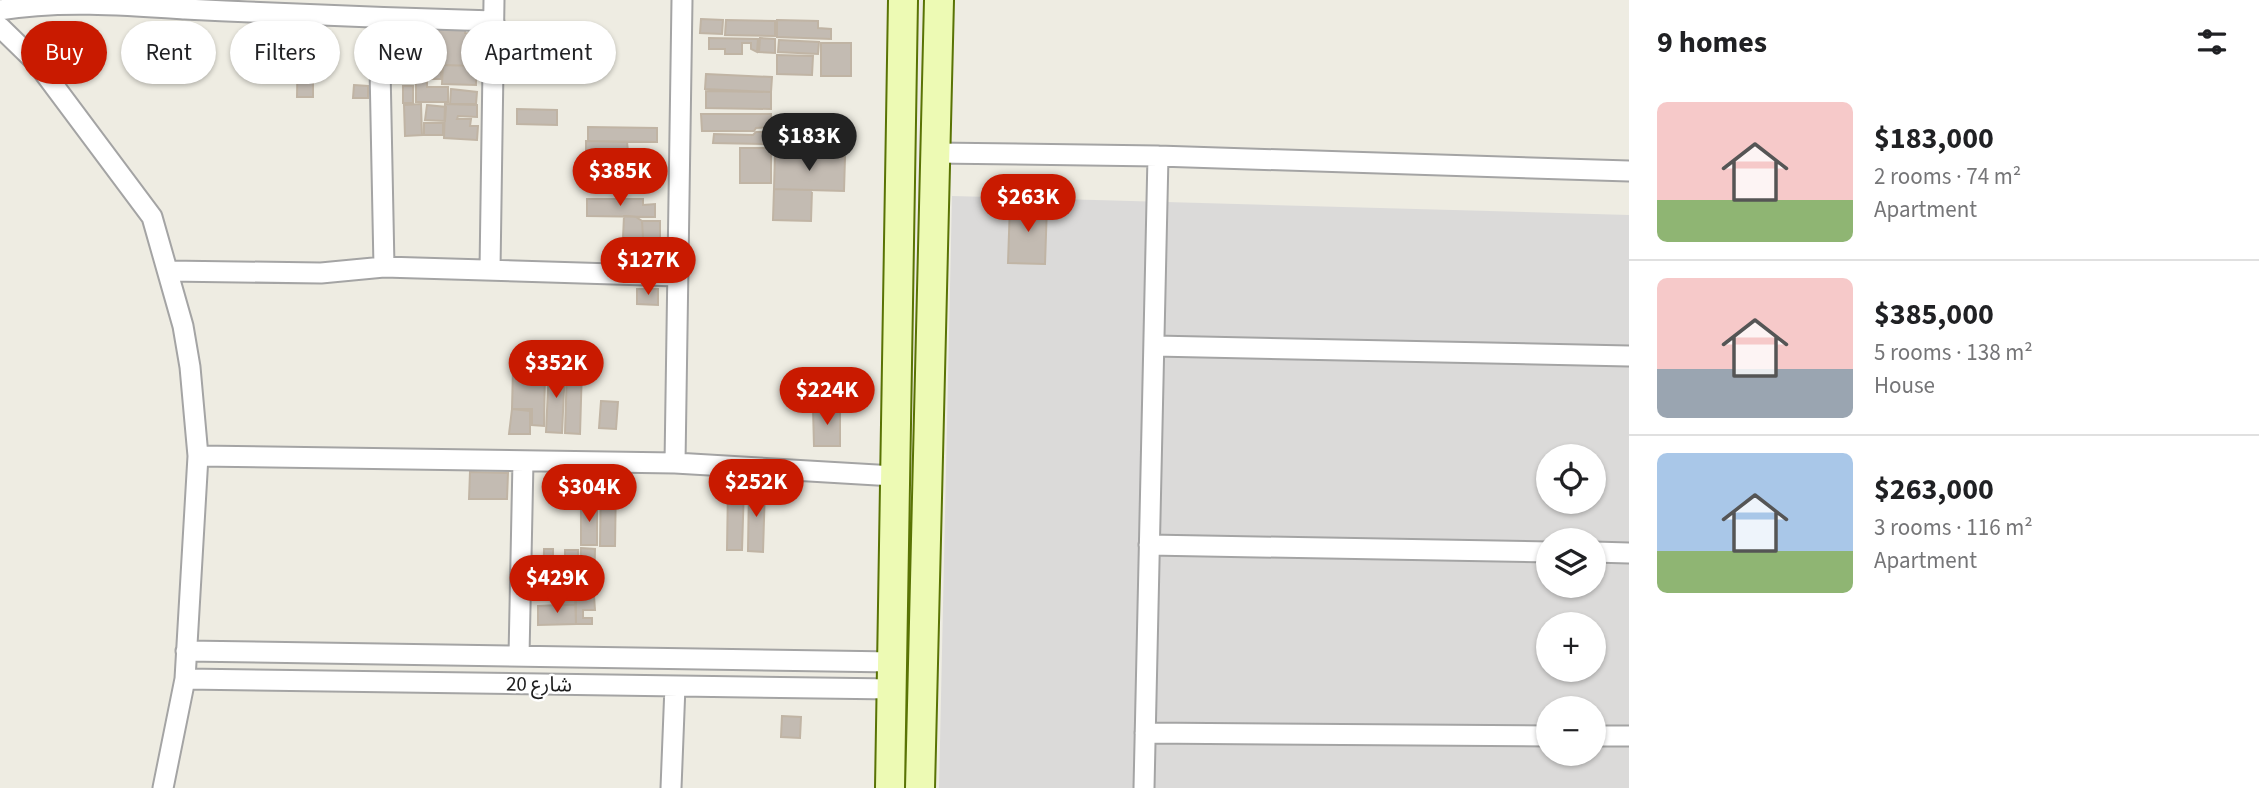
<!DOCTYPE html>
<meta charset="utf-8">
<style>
body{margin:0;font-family:"Source Sans 3","Noto Sans Arabic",sans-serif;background:#f2f2f2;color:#202124;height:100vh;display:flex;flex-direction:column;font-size:26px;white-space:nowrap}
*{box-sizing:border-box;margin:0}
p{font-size:23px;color:#757577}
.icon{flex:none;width:38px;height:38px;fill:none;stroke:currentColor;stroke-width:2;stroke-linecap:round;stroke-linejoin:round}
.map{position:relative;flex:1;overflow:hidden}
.panel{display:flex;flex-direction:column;background:#fff;width:630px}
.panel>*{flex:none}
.top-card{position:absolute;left:21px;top:21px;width:665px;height:63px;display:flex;gap:14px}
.buttons{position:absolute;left:1536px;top:444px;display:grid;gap:14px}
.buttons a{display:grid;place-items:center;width:70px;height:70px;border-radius:50%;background:#fff;box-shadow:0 2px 5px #0004;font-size:35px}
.price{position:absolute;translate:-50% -60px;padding:0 16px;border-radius:24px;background:#c91a00;color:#fff;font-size:23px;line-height:46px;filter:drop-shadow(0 2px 4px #0008)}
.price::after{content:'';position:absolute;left:50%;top:42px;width:21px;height:16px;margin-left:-10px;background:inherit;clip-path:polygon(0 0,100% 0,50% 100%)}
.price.on{background:#222;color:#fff}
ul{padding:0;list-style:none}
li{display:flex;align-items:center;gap:21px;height:175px;padding:0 28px}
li+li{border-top:2px solid #e0e0e0}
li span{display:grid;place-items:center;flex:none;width:196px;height:140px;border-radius:10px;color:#555}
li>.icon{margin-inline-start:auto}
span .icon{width:84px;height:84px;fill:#fffc;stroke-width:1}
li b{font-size:30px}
h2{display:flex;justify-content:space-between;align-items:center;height:84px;padding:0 28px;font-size:30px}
.pill{padding:0 24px;border-radius:32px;background:#fff;box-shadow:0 2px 5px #0004;font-size:24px;line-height:63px}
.pill.on{background:#c91a00;color:#fff}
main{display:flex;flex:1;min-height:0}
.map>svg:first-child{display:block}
</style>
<main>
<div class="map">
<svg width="1629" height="788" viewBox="0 0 1629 788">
<rect width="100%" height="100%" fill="#eeece2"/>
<path fill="#dbdad9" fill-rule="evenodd" d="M952,196L1629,215V788H939ZM1549,457H1594V502H1549ZM1549,541H1594V586H1549ZM1549,625H1594V670H1549ZM1549,709H1594V754H1549Z"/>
<path fill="#c3bbb2" stroke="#c0b4a4" stroke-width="2" d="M701,19L723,20L722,34L700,33Z
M726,20L775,21V36L725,35Z
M777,20L818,21V28L831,29V39L777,37Z
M405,27L436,28L435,57L404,56Z
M438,28L465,29V33L481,34L480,66L438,65Z
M709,38L758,39L757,52L751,49V43H742V54H725V49H709Z
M760,38L775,39V53L759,52Z
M779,40L819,42L818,54L778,52Z
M298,41H313V97H297Z
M821,43H851V76H821Z
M777,55L813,56L812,75L777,74Z
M405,59H430V69H441V79H405Z
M443,65L476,66V85L442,84Z
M706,74L772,77L771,92L705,89Z
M416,79H427V87H448V102H416Z
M354,85L368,86V98H353Z
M403,86H413V103H403Z
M451,89L477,92L476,104H450Z
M706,91L771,92V109L706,108Z
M421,104L422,135L405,136L404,105Z
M445,104L477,105V117L458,116L457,119H471L470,126H478L477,140L444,138Z
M427,105L446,107L445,121L425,120Z
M517,109L557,110V125L517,124Z
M701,114H771V127L756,128L754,131H702Z
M424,123H443V135H424Z
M588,127L657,128V142L588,141Z
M756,132H770L769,144L713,143L714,134L753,135Z
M586,141L627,142L628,151L645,152L649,155L648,163L586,161Z
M740,148H771V183H740Z
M775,154L845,157L844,191L774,189Z
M774,189L812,190L811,221L773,220Z
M587,199H643V205L655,204V217L587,216Z
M1010,204L1047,205L1045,264L1008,263Z
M624,216L636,217L642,221L644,254L631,253V238H623Z
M642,221H660V255L644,254Z
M637,289H658V305L637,304Z
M567,367H582L580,434L565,433Z
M513,368L545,369L544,426L532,425V409H512Z
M549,368L565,369L562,433L546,432Z
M601,401L618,402L616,429L599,428Z
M813,408H840V446H814Z
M512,409L530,411V434H509Z
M470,472L508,473L507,499H469Z
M606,478L616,480L615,546H600L601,480Z
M749,486L765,487L763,552L748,551Z
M728,487H744L742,550H727Z
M581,503H597V545H581Z
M581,548L595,549L594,592H579Z
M544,549H553V557H565V550H578V589L543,588Z
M559,591H576V605H559Z
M575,596H594L595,610H583V618H592V624H576Z
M559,605H576V624L538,625V606Z
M782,716L801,717L800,738L781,737Z"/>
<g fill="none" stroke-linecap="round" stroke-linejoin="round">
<g stroke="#a4a4a4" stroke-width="23">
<path id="street" d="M0,10C57,0 126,5 185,9C288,14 391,18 494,21
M379,18L384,267
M0,27L37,63L152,217L183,326L190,367L198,456L185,679L163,788
M935,153L1158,156L1629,171
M490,270L494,0
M168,271L321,273L384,267L678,276
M1155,346L1629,356
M198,456L675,463L894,476
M675,463L682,0
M1149,545L1549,552
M1594,552L1629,553
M186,651L893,662
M519,656L523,461
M185,679L893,689
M1145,733L1549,736
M1594,736H1629
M671,788L675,686
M1144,788L1158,156"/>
</g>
<g stroke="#597304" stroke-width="32">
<path id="secondary" d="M890,788L903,0
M920,788L939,0"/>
</g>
<use href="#street" stroke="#fff" stroke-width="19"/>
<use href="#secondary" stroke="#edfab4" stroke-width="28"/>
</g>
<g text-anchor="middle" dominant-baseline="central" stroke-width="5" stroke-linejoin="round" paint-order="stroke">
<g font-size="21" fill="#1d1d1d" stroke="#fff">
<text transform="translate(539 684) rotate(1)">شارع 20</text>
</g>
</g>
</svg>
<div class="buttons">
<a><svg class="icon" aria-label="locate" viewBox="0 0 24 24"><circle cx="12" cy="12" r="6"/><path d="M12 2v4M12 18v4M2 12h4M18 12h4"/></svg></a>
<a><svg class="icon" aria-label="layers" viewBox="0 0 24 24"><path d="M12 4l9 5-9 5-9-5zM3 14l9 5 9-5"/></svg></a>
<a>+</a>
<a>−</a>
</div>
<b class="price on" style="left:809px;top:173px">$183K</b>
<b class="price" style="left:620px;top:208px">$385K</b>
<b class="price" style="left:1028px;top:234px">$263K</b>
<b class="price" style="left:648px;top:297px">$127K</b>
<b class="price" style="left:556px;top:400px">$352K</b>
<b class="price" style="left:827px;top:427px">$224K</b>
<b class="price" style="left:756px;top:519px">$252K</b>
<b class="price" style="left:589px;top:524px">$304K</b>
<b class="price" style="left:557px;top:615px">$429K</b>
<div class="top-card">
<a class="pill on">Buy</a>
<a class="pill">Rent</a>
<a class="pill">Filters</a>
<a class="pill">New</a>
<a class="pill">Apartment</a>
</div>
</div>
<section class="panel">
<h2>9 homes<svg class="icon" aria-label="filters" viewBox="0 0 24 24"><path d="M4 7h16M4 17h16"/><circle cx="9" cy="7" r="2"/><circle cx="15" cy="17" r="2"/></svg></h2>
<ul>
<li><span style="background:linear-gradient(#f6c9c9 70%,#8fb573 0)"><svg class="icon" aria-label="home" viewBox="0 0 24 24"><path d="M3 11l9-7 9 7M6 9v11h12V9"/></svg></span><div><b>$183,000</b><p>2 rooms · 74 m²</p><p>Apartment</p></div></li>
<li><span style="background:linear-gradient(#f6c9c9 65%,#9aa5b1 0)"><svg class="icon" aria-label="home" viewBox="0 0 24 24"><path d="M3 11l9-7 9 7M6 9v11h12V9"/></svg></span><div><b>$385,000</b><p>5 rooms · 138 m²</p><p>House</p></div></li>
<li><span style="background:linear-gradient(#a9c7e8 70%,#8fb573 0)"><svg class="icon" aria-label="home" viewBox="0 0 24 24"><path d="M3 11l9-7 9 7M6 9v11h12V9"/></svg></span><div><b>$263,000</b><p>3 rooms · 116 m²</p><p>Apartment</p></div></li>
</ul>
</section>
</main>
